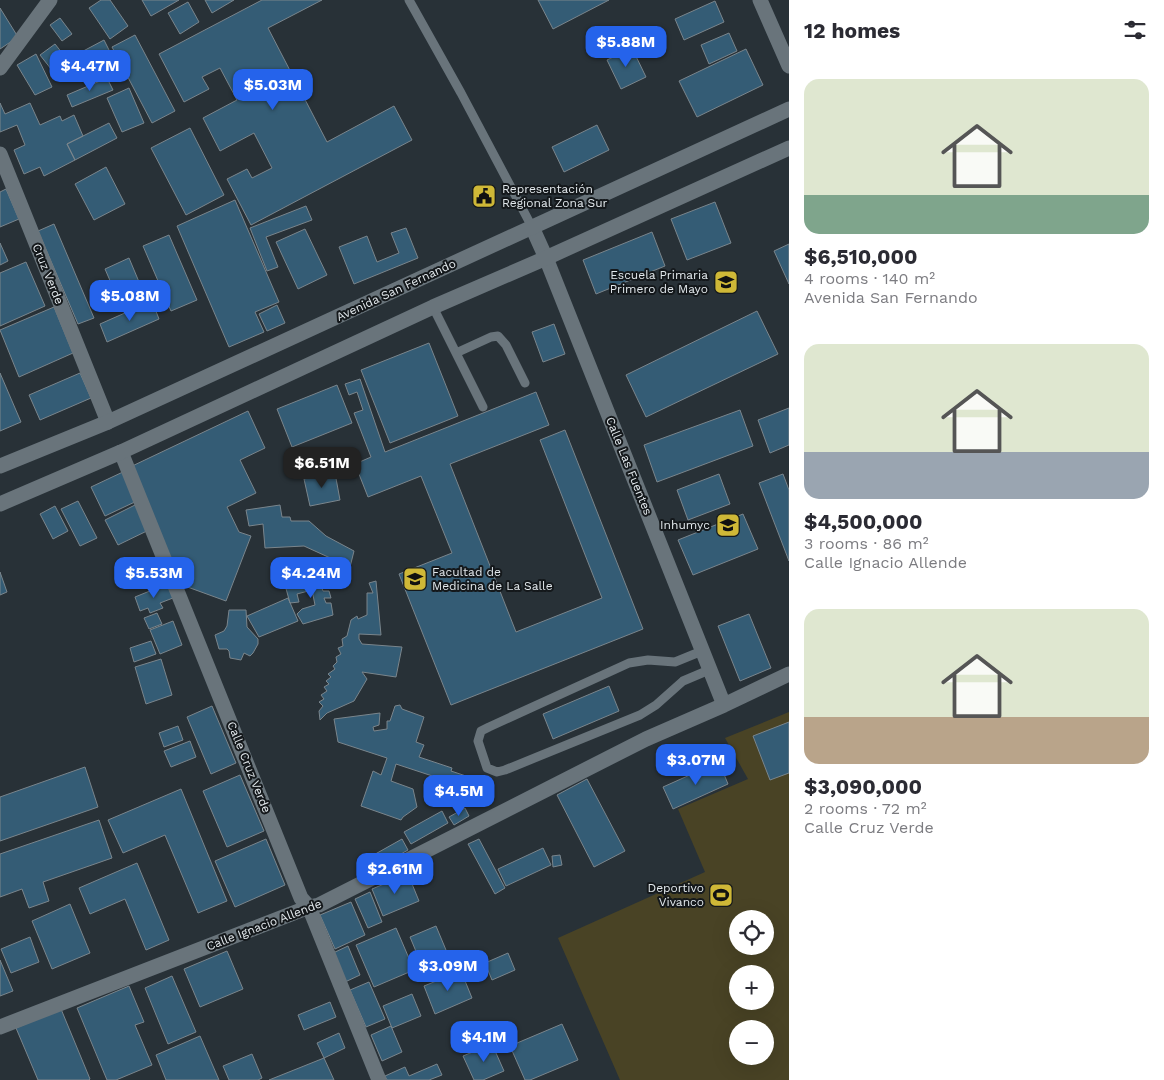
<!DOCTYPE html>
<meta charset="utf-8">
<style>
body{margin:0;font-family:"Work Sans",sans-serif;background:#f2f2f3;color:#2b2b33;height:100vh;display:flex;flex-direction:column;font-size:19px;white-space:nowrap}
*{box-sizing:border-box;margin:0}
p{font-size:16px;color:#7c7c81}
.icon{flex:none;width:28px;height:28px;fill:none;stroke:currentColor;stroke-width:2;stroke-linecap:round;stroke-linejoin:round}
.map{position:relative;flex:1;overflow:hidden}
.drawer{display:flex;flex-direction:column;background:#fff;width:375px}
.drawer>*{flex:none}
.buttons{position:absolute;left:729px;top:910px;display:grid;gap:10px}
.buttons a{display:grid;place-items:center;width:45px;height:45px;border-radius:50%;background:#fff;box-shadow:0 5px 20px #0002;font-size:25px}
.price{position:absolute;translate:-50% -42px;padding:0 11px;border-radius:10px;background:#2563eb;color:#fff;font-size:16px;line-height:32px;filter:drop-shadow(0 1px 2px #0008)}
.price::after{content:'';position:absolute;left:50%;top:30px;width:15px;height:11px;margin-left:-8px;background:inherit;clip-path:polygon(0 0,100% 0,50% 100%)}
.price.selected{background:#222;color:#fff}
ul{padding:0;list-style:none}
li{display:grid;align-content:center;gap:10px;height:265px;padding:0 15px}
li span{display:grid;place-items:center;height:155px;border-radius:15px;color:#555}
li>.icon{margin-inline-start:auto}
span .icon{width:90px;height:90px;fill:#fffc;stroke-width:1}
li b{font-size:21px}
h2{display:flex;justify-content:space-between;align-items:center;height:60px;padding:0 15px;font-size:21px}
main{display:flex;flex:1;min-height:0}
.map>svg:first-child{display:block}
</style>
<main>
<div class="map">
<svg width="789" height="1080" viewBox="0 0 789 1080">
<rect width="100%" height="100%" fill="#283137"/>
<path fill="#494325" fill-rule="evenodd" d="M789,712V1080H620L558,938L705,872L678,809L748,779L725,738ZM738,919H765V946H738ZM738,974H765V1001H738ZM738,1029H765V1056H738Z"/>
<path fill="#345c75" stroke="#7a858c" d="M101,0H110L128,26L110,39L89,8Z
M142,0H179L151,16Z
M205,0H234L212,13Z
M262,0H322L268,28L327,142L394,106L412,140L251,225L227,179L247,169L252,178L272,168L254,133L220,151L203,118L237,100L220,68L202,77L209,89L184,102L159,54Z
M538,0H609L553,29Z
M715,1L724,22L684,40L675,19Z
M188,2L199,22L180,34L168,13Z
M0,8L18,37L0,49Z
M60,18L72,34L62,41L50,25Z
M729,33L737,51L709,64L701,45Z
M135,35L175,111L152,123L112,47Z
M104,40L114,60L82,77L72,57Z
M55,44L70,63L55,74L40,55Z
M632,48L646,77L621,89L607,60Z
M746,49L763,85L697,117L679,81Z
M36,54L52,87L35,95L17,65Z
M107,78L113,90L72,107L67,95Z
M129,88L144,123L122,132L107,98Z
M0,103L5,114L30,103L40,125L60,116L62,121L74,115L83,136L67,144L75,160L44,176L40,167L24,174L14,150L25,145L17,125L0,132Z
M109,123L117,138L75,160L67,144Z
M597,125L609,150L564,172L552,147Z
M190,128L224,195L186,215L151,148Z
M106,167L125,204L94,220L75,184Z
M6,189L19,219L0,227V192Z
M235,200L279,302L255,312L264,332L229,347L177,226Z
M715,202L731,243L687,260L671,219Z
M306,206L312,220L266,237L278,267L267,271L250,228Z
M54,224L94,318L78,324L38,231Z
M406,228L418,258L354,284L339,247L367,236L377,262L399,253L391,233Z
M305,229L327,275L298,289L276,242Z
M652,232L665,266L596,294L583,260Z
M169,235L197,300L171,311L143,246Z
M0,243L8,261L0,265Z
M789,244V284L774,251Z
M129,258L142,289L118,299L105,269Z
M26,262L45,306L0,326V273Z
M152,301L159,319L107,342L100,324Z
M277,305L285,323L267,331L259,314Z
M54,307L73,353L19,377L0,330Z
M757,311L778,354L646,417L626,375Z
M554,324L565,354L543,362L532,332Z
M429,343L458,416L390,443L361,370Z
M0,373L21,422L0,431Z
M80,373L91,398L40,420L29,395Z
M360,379L385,452L536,392L549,425L450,464L516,632L602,598L540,440L565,430L643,629L451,705L399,574L452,553L421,476L368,497L355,464L371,457L354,413L363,410L357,392L349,395L345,384Z
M337,385L352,423L292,447L277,409Z
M789,408V445L770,453L758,420Z
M740,410L753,446L657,482L644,445Z
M248,411L265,448L240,460L256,493L227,507L239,532L251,536L226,601L182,585L128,468Z
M125,471L139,500L105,516L91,487Z
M335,473L340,500L310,506L304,479Z
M719,474L730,504L688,520L677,490Z
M783,474L789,490V561L759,483Z
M78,501L97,538L80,546L61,509Z
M141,502L153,528L118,545L105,520Z
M280,505L282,517H290L291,521H309L326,536L354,551L350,567L304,546L265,548L263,524L249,526L246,510Z
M55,506L68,531L53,539L40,514Z
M743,514L758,549L693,575L678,540Z
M0,572L7,592L0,595Z
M317,575L323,591H329L331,598H324L326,603H331L333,615L303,624L297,614L302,609L315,605L312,590L297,594L299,602L290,603L285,585Z
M376,581L381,635L359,634V639L362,644L402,647L396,677L362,672L367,679L354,701L327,713L320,720L319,711L323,706L319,702L324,699L321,695L327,691L324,687L329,684L326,681L331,677L328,674L335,669L333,666L337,662L336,657L341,654L338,648L343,646L342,639L347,636L351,620L357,616L358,619L367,615V593H373L369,583Z
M167,584L173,598L160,603L163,608L150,613L148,608L140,611L135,597Z
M288,598L298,621L259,637L247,616Z
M229,610H246L247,627L258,639V644L253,653L250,656L244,653L241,660L230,658L229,651L227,649H219L215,635L224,631L227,626Z
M157,613L162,624L149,629L144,618Z
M749,614L771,668L740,681L718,626Z
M173,621L182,645L160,654L150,630Z
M151,641L156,654L134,662L130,648Z
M161,659L172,695L146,704L135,667Z
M609,686L619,711L553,739L543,714Z
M400,705L402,709L424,717L416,742L424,745L419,757L452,768L451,771L484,782L481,792L396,764L391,781L413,789L417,807L403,817L401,820L361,806L373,771L381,775L387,758L338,742L334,719L380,713L379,725L373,727L374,731L387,729V721H390L395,706Z
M212,706L236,763L211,774L187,717Z
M789,722V773L770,780L753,736Z
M178,726L183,740L164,747L159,733Z
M190,741L196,757L171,767L164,751Z
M719,762L728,784L673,809L663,787Z
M85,767L98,807L0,841V797Z
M240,775L264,831L227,847L203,791Z
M587,779L625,851L594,867L557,795Z
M181,789L227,901L198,913L165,835L123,853L108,820Z
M465,808L469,816L454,825L449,817Z
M442,811L448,823L411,844L404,832Z
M99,820L112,858L43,882L49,901L29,908L22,889L0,897V854Z
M266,839L285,885L235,907L215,861Z
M402,839L408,850L376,868L370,857Z
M479,839L505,888L495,894L468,844Z
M543,848L551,865L506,886L498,869Z
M560,855L562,865L553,867L552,856Z
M137,863L169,940L146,950L125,899L90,914L79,888Z
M408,874L419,901L383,916L372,889Z
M370,892L382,922L368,928L355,899Z
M351,902L365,935L335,949L320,915Z
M70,904L90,953L52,969L32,921Z
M436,926L446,950L420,961L410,937Z
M396,928L414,970L374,987L356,945Z
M30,937L39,962L11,973L1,949Z
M348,946L360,975L345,982L333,953Z
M227,951L243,989L200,1007L184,969Z
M508,953L515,970L492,980L485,963Z
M0,960L13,991L0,996Z
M461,971L472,998L435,1014L424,986Z
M172,976L196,1032L168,1044L145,988Z
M369,982L385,1019L366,1027L350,990Z
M129,986L144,1022L135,1025L152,1065L116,1080H107L77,1008Z
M412,994L421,1016L392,1028L383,1006Z
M330,1002L336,1017L304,1030L298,1015Z
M61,1009L90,1079L89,1080H38L16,1028Z
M562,1024L578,1060L530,1080H525L510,1046Z
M391,1026L402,1052L382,1061L371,1035Z
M339,1033L345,1048L324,1058L317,1043Z
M200,1036L219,1080H166L156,1055Z
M492,1044L504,1071L483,1080H474L463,1056Z
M252,1054L262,1078L258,1080H229L223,1066Z
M324,1058L334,1080H269Z
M437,1064L442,1075L429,1080H387L385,1076L405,1067L409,1076Z"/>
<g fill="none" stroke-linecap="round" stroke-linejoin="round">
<path stroke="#69747b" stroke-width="9" d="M409,0L461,93L532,227
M433,307L483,407
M456,353L491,337L498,336L506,345L525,383
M702,651L675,662L648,660L629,663L489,727L481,731L478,741L487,768L497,772L505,770L640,715L656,705L683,681L709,670"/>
<path stroke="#69747b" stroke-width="15" d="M760,0L789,66
M0,68L50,0
M0,154L108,422
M532,227L546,258L724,705
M121,452L301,898L309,907L379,1080
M0,1027L309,907L319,905L646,739L724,705L789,674"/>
<path stroke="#69747b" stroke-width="15" d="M0,466L108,422L789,109
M0,504L121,452L433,307L546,258L789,148"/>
</g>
<defs>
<g id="civic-square" transform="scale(1.25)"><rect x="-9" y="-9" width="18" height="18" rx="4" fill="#cfb837" stroke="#14181b"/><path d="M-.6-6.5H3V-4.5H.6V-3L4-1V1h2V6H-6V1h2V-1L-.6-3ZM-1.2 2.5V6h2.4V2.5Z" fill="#111"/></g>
<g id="school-square" transform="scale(1.25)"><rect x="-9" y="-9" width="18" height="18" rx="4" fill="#cfb837" stroke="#14181b"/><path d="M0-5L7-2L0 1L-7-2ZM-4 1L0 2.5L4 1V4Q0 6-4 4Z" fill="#111"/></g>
<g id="university-square" transform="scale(1.25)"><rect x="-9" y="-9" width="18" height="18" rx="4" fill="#cfb837" stroke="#14181b"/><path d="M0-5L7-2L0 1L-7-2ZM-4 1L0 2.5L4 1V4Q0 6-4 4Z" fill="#111"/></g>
<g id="stadium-square" transform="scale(1.25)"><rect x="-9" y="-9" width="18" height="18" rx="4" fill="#cfb837" stroke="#14181b"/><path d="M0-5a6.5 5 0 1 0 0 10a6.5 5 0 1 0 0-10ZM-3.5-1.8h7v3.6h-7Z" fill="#111"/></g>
</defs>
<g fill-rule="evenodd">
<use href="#civic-square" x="484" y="196"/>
<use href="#school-square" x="726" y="282"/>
<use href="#school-square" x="728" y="525"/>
<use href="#university-square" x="415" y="579"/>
<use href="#stadium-square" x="721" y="895"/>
</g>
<g text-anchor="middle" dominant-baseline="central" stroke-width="4" stroke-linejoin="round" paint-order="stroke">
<g font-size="12" fill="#e2e8ec" stroke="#14181b" text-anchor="end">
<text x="502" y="189" text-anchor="start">Representación<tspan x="502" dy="14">Regional Zona Sur</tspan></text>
<text x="708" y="275">Escuela Primaria<tspan x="708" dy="14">Primero de Mayo</tspan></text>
<text x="710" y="525">Inhumyc</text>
<text x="432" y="572" text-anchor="start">Facultad de<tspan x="432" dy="14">Medicina de La Salle</tspan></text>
<text x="704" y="888">Deportivo<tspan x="704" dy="14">Vivanco</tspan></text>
</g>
<g font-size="12" fill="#e2e8ec" stroke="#14181b">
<text transform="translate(48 274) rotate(68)">Cruz Verde</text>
<text transform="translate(396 290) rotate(-25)">Avenida San Fernando</text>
<text transform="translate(629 466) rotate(68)">Calle Las Fuentes</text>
<text transform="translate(249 767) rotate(68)">Calle Cruz Verde</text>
<text transform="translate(264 925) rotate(-21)">Calle Ignacio Allende</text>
</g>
</g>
</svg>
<div class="buttons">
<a><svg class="icon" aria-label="locate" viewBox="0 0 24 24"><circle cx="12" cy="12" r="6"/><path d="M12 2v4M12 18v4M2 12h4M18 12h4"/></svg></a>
<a>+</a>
<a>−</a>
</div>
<b class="price" style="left:626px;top:68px">$5.88M</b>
<b class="price" style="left:90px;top:92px">$4.47M</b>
<b class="price" style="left:273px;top:111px">$5.03M</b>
<b class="price" style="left:130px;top:322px">$5.08M</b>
<b class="price selected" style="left:322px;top:489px">$6.51M</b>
<b class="price" style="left:154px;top:599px">$5.53M</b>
<b class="price" style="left:311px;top:599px">$4.24M</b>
<b class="price" style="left:696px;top:786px">$3.07M</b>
<b class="price" style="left:459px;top:817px">$4.5M</b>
<b class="price" style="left:395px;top:895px">$2.61M</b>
<b class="price" style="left:448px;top:992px">$3.09M</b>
<b class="price" style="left:484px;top:1063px">$4.1M</b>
</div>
<section class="drawer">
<h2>12 homes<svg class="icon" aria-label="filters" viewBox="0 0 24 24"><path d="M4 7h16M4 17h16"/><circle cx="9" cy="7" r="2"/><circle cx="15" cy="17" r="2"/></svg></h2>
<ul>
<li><span style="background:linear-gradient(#dfe7d0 75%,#7fa58c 0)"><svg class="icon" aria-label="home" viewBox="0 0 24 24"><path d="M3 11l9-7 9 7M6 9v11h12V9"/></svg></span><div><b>$6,510,000</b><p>4 rooms · 140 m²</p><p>Avenida San Fernando</p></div></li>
<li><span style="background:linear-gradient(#dfe7d0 70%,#9aa5b1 0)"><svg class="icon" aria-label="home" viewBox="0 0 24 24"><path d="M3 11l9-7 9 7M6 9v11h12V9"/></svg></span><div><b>$4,500,000</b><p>3 rooms · 86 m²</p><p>Calle Ignacio Allende</p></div></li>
<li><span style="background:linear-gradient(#dfe7d0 70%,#b9a48a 0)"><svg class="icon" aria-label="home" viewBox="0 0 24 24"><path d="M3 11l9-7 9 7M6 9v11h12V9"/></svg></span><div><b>$3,090,000</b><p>2 rooms · 72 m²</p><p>Calle Cruz Verde</p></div></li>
</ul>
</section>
</main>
